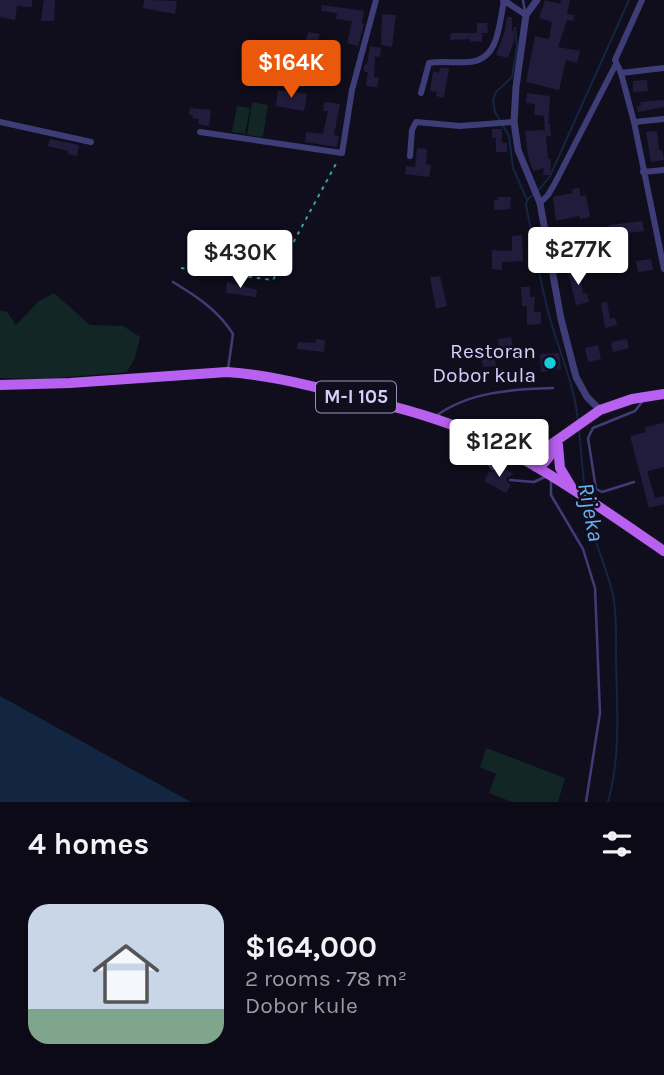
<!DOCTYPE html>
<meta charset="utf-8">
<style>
body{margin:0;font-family:Karla,sans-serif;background:#15131f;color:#f1f3f6;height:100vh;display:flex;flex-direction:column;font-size:26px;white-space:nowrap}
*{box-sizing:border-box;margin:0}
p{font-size:23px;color:#9a9aa1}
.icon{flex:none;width:38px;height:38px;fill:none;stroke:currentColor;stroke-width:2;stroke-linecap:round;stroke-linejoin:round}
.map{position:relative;height:802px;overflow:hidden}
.details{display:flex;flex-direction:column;background:#0c0a16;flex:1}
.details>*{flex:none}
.price{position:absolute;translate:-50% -60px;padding:0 16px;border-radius:7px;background:#fff;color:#222;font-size:23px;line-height:46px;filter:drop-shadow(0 2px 4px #0008)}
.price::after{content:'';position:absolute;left:50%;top:42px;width:21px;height:16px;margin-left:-10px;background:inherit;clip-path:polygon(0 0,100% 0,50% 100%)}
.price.on{background:#ea580c;color:#fff}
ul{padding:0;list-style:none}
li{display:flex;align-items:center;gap:21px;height:175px;padding:0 28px}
li span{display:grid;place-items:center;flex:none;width:196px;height:140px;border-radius:21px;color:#555}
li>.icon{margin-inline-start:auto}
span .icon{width:84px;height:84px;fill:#fffc;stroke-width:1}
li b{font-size:30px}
h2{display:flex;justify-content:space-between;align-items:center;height:84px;padding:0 28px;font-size:30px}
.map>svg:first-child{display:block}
</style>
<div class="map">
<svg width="664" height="802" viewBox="0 0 664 802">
<rect width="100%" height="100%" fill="#100e1d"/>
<path fill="#112625" d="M252,102L268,105L263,137L247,135Z
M237,106L250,108L245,134L232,132Z
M54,293L90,325L123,326L140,337L135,358L127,372L44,379L0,378V310L7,312L16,325L39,301Z
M486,748L565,778L558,802H512L489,793L496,774L480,767Z"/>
<path fill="#122641" d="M0,696L191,802H0Z"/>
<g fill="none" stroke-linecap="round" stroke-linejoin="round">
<path stroke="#122641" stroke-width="2" d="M509,0L516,6
M515,28L517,47L512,77L496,92L493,100L495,112L509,136L513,168L527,200
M538,191L550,176L629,0
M534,194L527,200L526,205C534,244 540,284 551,322C560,354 575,387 578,421
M579,430L585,494
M586,503C590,535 606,563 613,595C617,615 616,638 616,659C617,707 621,755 608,802"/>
</g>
<path fill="#221c3c" d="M0,0H32V7L17,6L15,20L0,17Z
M44,0H55L54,21H41Z
M144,0L177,1L175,14L143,8Z
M545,0L560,4L561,0H570L567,14L574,15L573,21L567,20L558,47L580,51L577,63L566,60L559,90L526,82L535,36L549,39L552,22L539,18Z
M322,5L364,11L362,23L364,24L358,46L347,43L352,21L336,19L337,13L321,11Z
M382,14L396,15L392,47L381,45Z
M507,17H512V31H514V41L508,58L496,55L505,31Z
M477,23H487L488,33H482V42L470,41V39L450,40L451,33H477Z
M308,32L320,34L313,57L288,53L289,42L305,44Z
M370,46L381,48L380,57L375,56L374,77L379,78L377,87L366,86L368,72H364V66L367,64Z
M440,68H449L444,98L436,96L437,92L430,91L433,71L439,73Z
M647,80L648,91L633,92V81Z
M278,90L307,94L304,111L276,106Z
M527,93L550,96L548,124H550L551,136H546L548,159H551L550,175H543L544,168L533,171L528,156L525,131L545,130L544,116L534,115L535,104L526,103Z
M664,100V107L638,112L637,106H641L640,102Z
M324,102L340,104L334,135L339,136L337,147L305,142L306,132L323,134L328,111H323Z
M190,108L211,110L209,126L198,124L199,119L192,118L193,115H189Z
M492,129H502V143H507V152H496V138H492Z
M657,131L659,150H662L664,160L651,162L646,132Z
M50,139L79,145L77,156L67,154L68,151L48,146Z
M417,148L427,149L426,164L431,165L429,177L405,174L406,166L415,167Z
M579,188L581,196L586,195L590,217L580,219L579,216L556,221L553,197L573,193L572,189Z
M498,197H511L510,209L494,210V200H498Z
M642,221L644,231L611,235L609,225Z
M522,235L523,261L502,262V270L492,269V250L512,251V236Z
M606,241L607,249L594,250L596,259L589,260L587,244Z
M651,259L653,270L638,272L636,261Z
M580,269L583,294L587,293L589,302L576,305L568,271Z
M440,276L447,306L436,309L430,277Z
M227,282L257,290L256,297L226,293Z
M521,287H530V297H535L534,312H541V324L527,325V306H522Z
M607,302L610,319L615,318L617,325L605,328L601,303Z
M511,337L513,350L500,353L498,339Z
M316,339L325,340L324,352L297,349L298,342L316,343Z
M627,339L629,348L613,352L611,342Z
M598,345L601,359L588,362L585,348Z
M494,353L496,366L483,367L481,354Z
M559,353L561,369L541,372L540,354Z
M489,418L508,427L502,431V439L483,430L489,426Z
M664,423V467L647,471L655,498L664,496V504L649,508L630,436L646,432L645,427Z
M496,465L514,474L506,478L507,482L511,485L506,493L484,481L489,472L496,471Z"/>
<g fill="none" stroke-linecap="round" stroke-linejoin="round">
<path stroke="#39a49c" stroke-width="2" stroke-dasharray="3.5 5" stroke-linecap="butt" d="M181,268L273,280L338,160"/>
<path stroke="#3f3d77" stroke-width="2.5" d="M523,0L525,12
M173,282C196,296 218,310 233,334L228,369
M436,416C468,392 513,389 553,388
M464,426L474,422L486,424
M505,433L524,456
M464,434L473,449L493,469
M551,478V495L583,549L595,588L600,713L586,802
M510,480L534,482L547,476
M634,482L602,492L596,489L588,438L593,428L635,411L642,402"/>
<path stroke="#3f3d77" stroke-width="6" d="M503,0L526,15
M642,0L615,60L621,73L634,122L664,269
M621,73L664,68
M421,93L429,63C442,61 455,63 469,62C499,60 499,25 504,0
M0,122L91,142
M634,122L664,119
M200,132L342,153L352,90L376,0
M410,156L412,130L416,122L460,126L514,122
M643,172L664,170
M540,203L548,195L555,183L616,64"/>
<path stroke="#3f3d77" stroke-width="7" d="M537,0L526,15L516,87L514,122L518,150L540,203L561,319L576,377L587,397L600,410"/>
<path stroke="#b860ef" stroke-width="10" d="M0,385L70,383L227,372C272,375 314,387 357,397C399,408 440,418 479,436C544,467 604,510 664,551
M558,445L560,468L572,488
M536,467V458L543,450L600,410L632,399L664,394
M536,467L545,462L557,447"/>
</g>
<circle fill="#16cdde" stroke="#100e1d" stroke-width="2.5" cx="550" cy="363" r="7"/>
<g text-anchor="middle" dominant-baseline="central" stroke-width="5" stroke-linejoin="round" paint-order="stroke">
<rect fill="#100e1d" stroke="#9894b8" stroke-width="2" x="316" y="381.5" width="80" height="31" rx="5"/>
<g font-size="19" font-weight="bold" fill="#d3cefa">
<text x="356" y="397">M-I 105</text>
</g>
<g font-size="21" fill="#d3cefa" stroke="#100e1d" text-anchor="end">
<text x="536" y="351">Restoran<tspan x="536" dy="24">Dobor kula</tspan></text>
</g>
<g font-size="23" font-style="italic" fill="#67b2f0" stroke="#100e1d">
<text transform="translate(591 512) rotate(79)">Rijeka</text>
</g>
</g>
</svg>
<b class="price on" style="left:291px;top:100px">$164K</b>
<b class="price" style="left:578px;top:287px">$277K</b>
<b class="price" style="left:240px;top:290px">$430K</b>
<b class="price" style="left:499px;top:479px">$122K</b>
</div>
<section class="details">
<h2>4 homes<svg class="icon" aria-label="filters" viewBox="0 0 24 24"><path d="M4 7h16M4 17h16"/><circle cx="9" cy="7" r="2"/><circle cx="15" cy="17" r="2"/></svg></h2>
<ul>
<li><span style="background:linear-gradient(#c9d6e8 75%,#7fa58c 0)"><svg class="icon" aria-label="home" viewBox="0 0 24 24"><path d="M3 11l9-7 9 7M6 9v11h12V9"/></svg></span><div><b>$164,000</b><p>2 rooms · 78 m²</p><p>Dobor kule</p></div></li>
</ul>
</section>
